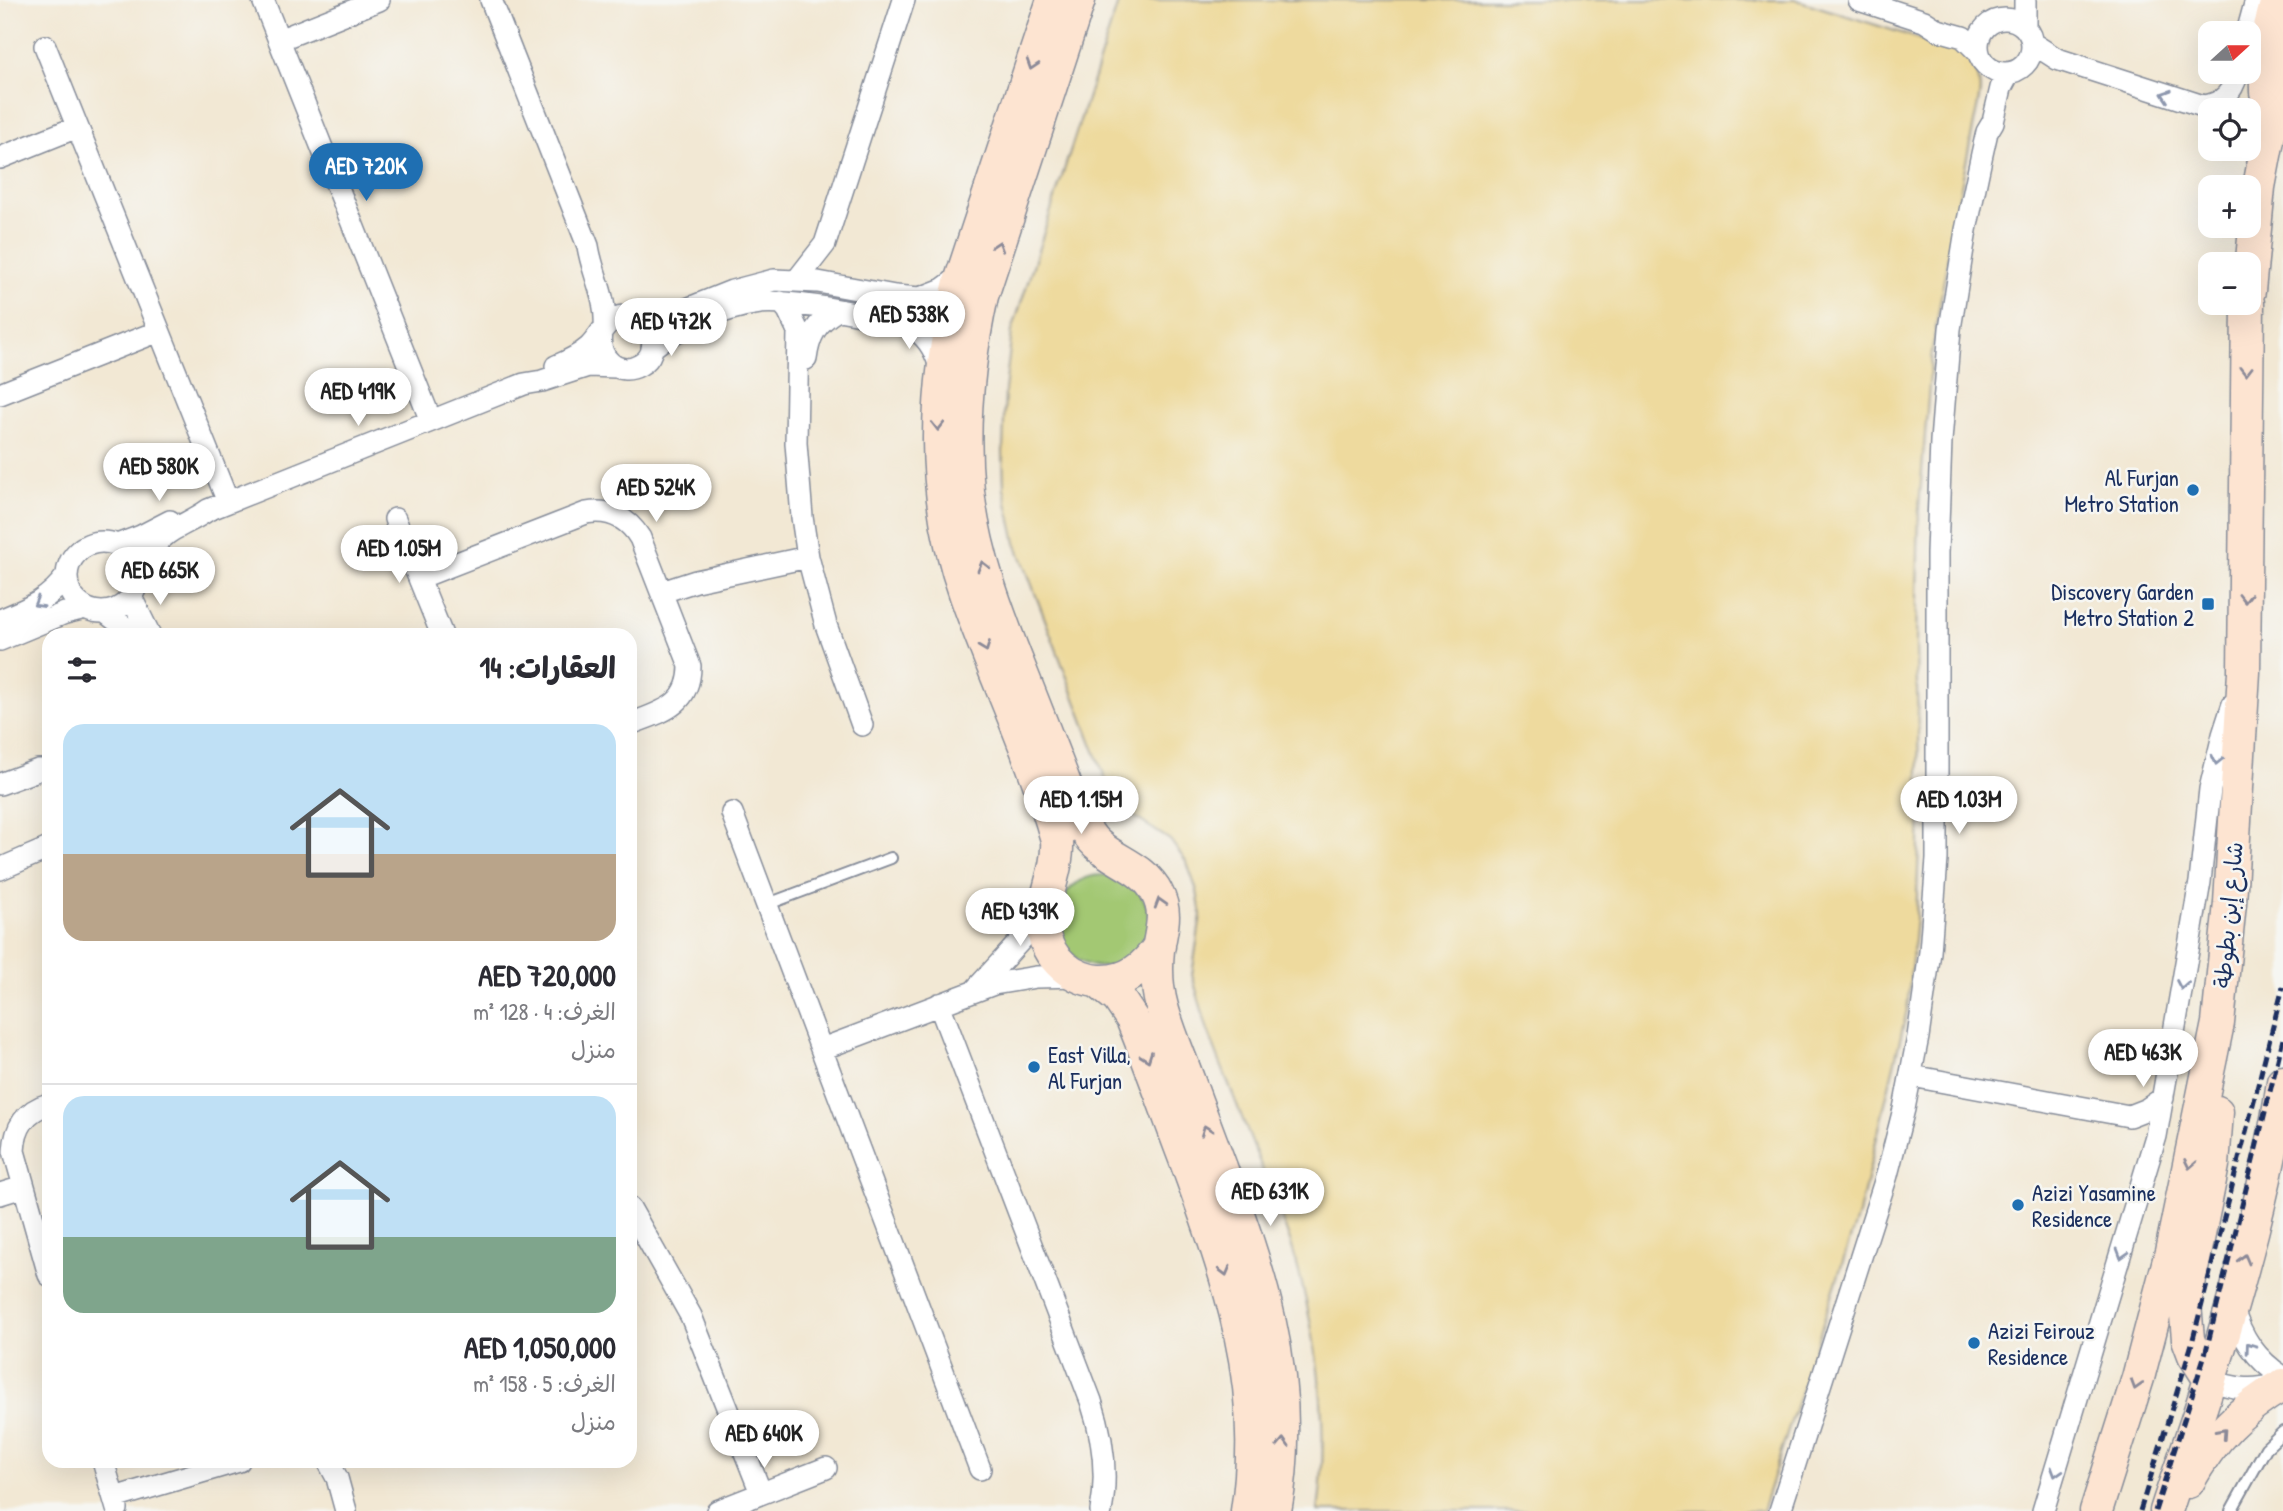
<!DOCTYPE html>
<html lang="ar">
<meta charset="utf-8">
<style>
body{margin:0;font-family:"Patrick Hand","Playpen Sans Arabic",sans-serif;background:#f7f7f7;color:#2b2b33;direction:rtl;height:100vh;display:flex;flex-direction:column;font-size:26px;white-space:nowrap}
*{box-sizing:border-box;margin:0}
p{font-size:23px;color:#7c7c81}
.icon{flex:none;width:38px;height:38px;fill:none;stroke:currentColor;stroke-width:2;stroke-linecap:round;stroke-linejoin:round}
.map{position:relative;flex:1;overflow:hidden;direction:ltr}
.panel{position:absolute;left:42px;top:628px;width:595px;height:840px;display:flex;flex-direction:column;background:#fff;border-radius:21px;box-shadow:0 7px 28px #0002;direction:rtl}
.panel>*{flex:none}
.needle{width:46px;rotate:69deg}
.tools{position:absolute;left:2198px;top:21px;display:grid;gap:14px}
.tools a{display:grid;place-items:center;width:63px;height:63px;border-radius:14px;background:#fff;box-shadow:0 7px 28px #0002;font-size:35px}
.price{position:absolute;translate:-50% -60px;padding:0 16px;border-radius:24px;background:#fff;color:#222;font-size:23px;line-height:46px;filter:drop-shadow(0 2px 4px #0008)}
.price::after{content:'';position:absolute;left:50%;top:42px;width:21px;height:16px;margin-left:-10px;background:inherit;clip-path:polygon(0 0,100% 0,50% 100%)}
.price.selected{background:#1f6fb2;color:#fff}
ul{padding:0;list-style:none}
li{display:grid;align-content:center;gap:14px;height:371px;padding:0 21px}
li+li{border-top:2px solid #e1e1e2}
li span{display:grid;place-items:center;height:217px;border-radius:21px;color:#555}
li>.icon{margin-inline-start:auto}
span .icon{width:126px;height:126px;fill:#fffc;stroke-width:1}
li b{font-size:30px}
h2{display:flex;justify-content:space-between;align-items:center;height:84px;padding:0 21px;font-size:30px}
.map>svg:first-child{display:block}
</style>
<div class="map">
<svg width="2283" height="1511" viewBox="0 0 2283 1511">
<rect width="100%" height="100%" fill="#f6f6f2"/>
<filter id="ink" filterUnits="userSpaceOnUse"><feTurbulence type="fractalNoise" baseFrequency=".0143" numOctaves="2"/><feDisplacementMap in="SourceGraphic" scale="14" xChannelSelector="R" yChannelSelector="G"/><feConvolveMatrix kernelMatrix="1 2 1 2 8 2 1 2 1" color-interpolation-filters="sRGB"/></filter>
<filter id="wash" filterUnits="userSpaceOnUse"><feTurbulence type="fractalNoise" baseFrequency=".00686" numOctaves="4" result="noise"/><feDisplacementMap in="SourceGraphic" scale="28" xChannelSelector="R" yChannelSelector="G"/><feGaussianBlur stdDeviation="1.57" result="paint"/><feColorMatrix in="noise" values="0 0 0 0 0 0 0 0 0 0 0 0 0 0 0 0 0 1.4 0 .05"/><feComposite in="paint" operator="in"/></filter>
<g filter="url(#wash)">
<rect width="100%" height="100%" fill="#f2e8d4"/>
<path fill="#a3c873" stroke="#5f7c68" stroke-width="2" d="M1057 921a46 46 0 1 1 92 0a46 46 0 1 1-92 0Z"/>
<path fill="#eeda9e" stroke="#84847e" stroke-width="2" d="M1119,0H1797L1939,45L1955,44C1972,60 1983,75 1979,99L1954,221L1932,350L1919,507L1916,644L1920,819L1916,919L1907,1010L1860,1209L1762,1511H1318C1330,1424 1318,1338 1294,1254C1288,1232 1278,1210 1270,1189C1250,1136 1228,1084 1208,1031L1192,975L1201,915L1197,891L1187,863L1170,840L1121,808L1109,788L1016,543L1004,489L1003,452L1005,390L1012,331Z"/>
</g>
<g filter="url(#ink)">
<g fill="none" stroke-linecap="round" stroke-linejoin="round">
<g stroke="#868c99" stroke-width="14">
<path id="lane" d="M768,904L891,858
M2231,1511L2266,1448L2283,1432"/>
</g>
<g stroke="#868c99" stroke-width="24">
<path id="street" d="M263,0L431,421
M491,0L588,246C592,273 607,298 605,326
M1859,0L1924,21L1938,30L1963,37L1978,52
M2025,0V28
M1978 46a27 27 0 1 1 54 0a27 27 0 1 1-54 0Z
M2247,33L2256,0
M279,40L379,0
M2032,43L2057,59L2203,106C2224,104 2233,91 2238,72
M45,46L228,502
M0,158L77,127
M797,280L825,244L904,0
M781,302L788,310L798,331L796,443L802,517L808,557L826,625L862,725
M640,319H659L672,315L732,291L774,280L818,282L895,296L920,298L943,289L962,275
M652,348C677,327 727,307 760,303C785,299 896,317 917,331C931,341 937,355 941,371
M806,359C809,336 816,323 836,311
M556,366C568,361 580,355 589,347C601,336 606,317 624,316C651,314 664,352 640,365C617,378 597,357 601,333
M0,394L159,331
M395,519L442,635
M67 577a35 35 0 1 1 70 0a35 35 0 1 1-70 0Z
M117,545L141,536L170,521
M137,574C146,556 156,540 173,530C185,523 197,518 208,510L524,384L542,381L588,366L616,367
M419,578L586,513C610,509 628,518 640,538L690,666C690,706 661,712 630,724
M662,592L696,581L808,557
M131,597L150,635
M105,612L135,635
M0,620C27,609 50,600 67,575
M0,640L65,613L85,608
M0,784L38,770H49
M732,813L980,1469
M0,869L49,848
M976,989L1021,940L1043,905
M939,1004L1091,1401C1103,1437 1108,1474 1101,1511
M822,1049L994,984L1036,977L1079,976
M1912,1076L2129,1116L2147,1109L2163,1098
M49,1104C26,1110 15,1128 14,1151L49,1275
M0,1194L23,1187
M630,1208L691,1316L761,1493
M2232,1306C2241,1337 2256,1360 2283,1377
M2210,1380C2234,1389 2251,1391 2276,1385
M103,1461L117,1509
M328,1461L337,1478L346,1511
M114,1498L239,1461
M717,1511L826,1468
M1780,1511L1887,1175L1904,1109L1918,1037L1930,952L1937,859V553L1941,441L1950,329L1966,230L1982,154L1987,132L1993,122L2001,88L2009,73
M2043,1511L2156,1136L2200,882L2210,789L2223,735L2233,704"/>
</g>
<g stroke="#868c99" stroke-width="35">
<path id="secondary" d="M1053,0L960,282C933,388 929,492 966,596C995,678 1034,757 1057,840C1060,886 1020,928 1063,966C1073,975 1089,982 1103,981C1128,981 1146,967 1159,946
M1079,0L982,296C968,361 961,425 968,491C975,554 997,611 1020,669C1039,717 1058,765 1076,813C1082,824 1087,835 1097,844C1116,862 1145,868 1157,893C1168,914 1161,929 1158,950C1156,969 1157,989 1162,1007C1169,1033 1180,1057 1189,1082C1241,1225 1304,1355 1275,1511
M2266,92L2265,46L2277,0
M2249,291L2259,187L2283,60
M1098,982L1118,998L1132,1019C1151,1065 1167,1112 1185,1159C1228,1276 1267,1384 1247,1511
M2210,1380L2194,1355L2188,1339L2185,1304L2213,1165L2217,1112
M2188,1482C2213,1438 2239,1410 2283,1385
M2096,1511L2138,1378L2171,1252L2218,1023L2230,903L2244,672L2248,303
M2166,1511C2180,1467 2197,1423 2210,1379C2240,1282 2268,1183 2283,1082"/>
</g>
<use href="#lane" stroke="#fff" stroke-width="10"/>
<use href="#street" stroke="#fff" stroke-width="21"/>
<use href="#secondary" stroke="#fde4d1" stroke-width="32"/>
<path stroke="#1b2f5e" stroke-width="5" stroke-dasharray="10 5" stroke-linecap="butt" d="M2140,1511L2191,1347L2283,987
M2155,1511L2206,1351L2283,1039"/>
</g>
<defs><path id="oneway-chevron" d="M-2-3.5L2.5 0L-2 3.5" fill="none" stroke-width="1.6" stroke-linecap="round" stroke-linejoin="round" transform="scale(1.75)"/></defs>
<g stroke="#8c8a98">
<use href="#oneway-chevron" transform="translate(1032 65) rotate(108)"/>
<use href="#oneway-chevron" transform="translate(998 246) rotate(-72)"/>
<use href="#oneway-chevron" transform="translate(2246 371) rotate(90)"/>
<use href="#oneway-chevron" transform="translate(938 426) rotate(90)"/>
<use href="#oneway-chevron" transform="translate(983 566) rotate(-105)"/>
<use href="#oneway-chevron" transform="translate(2245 598) rotate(90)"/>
<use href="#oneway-chevron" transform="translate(985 647) rotate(69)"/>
<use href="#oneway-chevron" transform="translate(1160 903) rotate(-107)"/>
<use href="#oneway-chevron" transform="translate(1147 1057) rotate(70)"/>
<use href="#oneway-chevron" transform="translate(1206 1130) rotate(-110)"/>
<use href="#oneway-chevron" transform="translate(2190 1164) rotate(101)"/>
<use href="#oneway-chevron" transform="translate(2244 1259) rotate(-75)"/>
<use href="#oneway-chevron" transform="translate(1225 1271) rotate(75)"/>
<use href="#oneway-chevron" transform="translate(2136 1385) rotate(107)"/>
<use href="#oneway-chevron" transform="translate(2222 1433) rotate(-48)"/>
<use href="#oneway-chevron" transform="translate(1283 1443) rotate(-88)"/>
</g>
<g stroke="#8d97ae">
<use href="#oneway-chevron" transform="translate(2166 95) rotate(-162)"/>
<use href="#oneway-chevron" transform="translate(38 603) rotate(150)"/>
<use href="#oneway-chevron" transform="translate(2217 760) rotate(103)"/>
<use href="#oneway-chevron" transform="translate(2182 985) rotate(100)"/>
<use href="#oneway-chevron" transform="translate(2122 1254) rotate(107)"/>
<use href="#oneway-chevron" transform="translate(2250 1347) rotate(-126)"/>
<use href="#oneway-chevron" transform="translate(2056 1472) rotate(107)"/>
</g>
</g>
<g fill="#1f6fb2" stroke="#f6f6f2" stroke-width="2.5">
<circle cx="2193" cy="490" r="7"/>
<rect x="2201" y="597" width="14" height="14" rx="3.5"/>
<circle cx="1034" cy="1067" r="7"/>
<circle cx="2018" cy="1205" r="7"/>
<circle cx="1974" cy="1343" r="7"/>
</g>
<g text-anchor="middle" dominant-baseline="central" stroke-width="5" stroke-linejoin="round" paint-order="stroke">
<g font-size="23" fill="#1b2f5e" stroke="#f6f6f2" text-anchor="start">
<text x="2179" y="477" text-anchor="end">Al Furjan<tspan x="2179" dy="26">Metro Station</tspan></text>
<text x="2194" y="591" text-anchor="end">Discovery Garden<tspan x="2194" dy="26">Metro Station 2</tspan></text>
<text x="1048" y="1054">East Villa,<tspan x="1048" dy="26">Al Furjan</tspan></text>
<text x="2032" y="1192">Azizi Yasamine<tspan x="2032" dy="26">Residence</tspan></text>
<text x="1988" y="1330">Azizi Feirouz<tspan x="1988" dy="26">Residence</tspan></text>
</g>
<g font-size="23" fill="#1b2f5e" stroke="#f6f6f2">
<text transform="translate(2228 915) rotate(-85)">شارع إبن بطوطة</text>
</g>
</g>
</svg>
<div class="tools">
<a><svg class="needle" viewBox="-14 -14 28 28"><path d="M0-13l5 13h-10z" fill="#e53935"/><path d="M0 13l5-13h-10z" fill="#7c7c81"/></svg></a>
<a><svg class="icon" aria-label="locate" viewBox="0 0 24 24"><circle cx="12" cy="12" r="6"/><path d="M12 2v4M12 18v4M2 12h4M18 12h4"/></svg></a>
<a>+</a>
<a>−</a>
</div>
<b class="price selected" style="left:366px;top:203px">AED 720K</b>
<b class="price" style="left:909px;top:351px">AED 538K</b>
<b class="price" style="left:671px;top:358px">AED 472K</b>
<b class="price" style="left:358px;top:428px">AED 419K</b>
<b class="price" style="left:159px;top:503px">AED 580K</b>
<b class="price" style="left:656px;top:524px">AED 524K</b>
<b class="price" style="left:399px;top:585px">AED 1.05M</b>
<b class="price" style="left:160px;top:607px">AED 665K</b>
<b class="price" style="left:1081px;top:836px">AED 1.15M</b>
<b class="price" style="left:1959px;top:836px">AED 1.03M</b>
<b class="price" style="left:1020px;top:948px">AED 439K</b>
<b class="price" style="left:2143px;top:1089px">AED 463K</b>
<b class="price" style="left:1270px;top:1228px">AED 631K</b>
<b class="price" style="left:764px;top:1470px">AED 640K</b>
<section class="panel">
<h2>العقارات: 14<svg class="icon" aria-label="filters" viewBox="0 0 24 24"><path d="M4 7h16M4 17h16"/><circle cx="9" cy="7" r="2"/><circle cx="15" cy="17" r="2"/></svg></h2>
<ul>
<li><span style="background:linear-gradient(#bfe0f5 60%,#b9a48a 0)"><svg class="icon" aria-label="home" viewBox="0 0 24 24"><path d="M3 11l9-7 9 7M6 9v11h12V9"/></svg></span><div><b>AED 720,000</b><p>الغرف: 4 · 128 m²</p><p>منزل</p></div></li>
<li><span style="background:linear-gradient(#bfe0f5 65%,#7fa58c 0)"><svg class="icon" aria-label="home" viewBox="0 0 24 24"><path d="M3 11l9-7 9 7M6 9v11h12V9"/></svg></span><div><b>AED 1,050,000</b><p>الغرف: 5 · 158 m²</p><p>منزل</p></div></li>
</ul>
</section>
</div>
